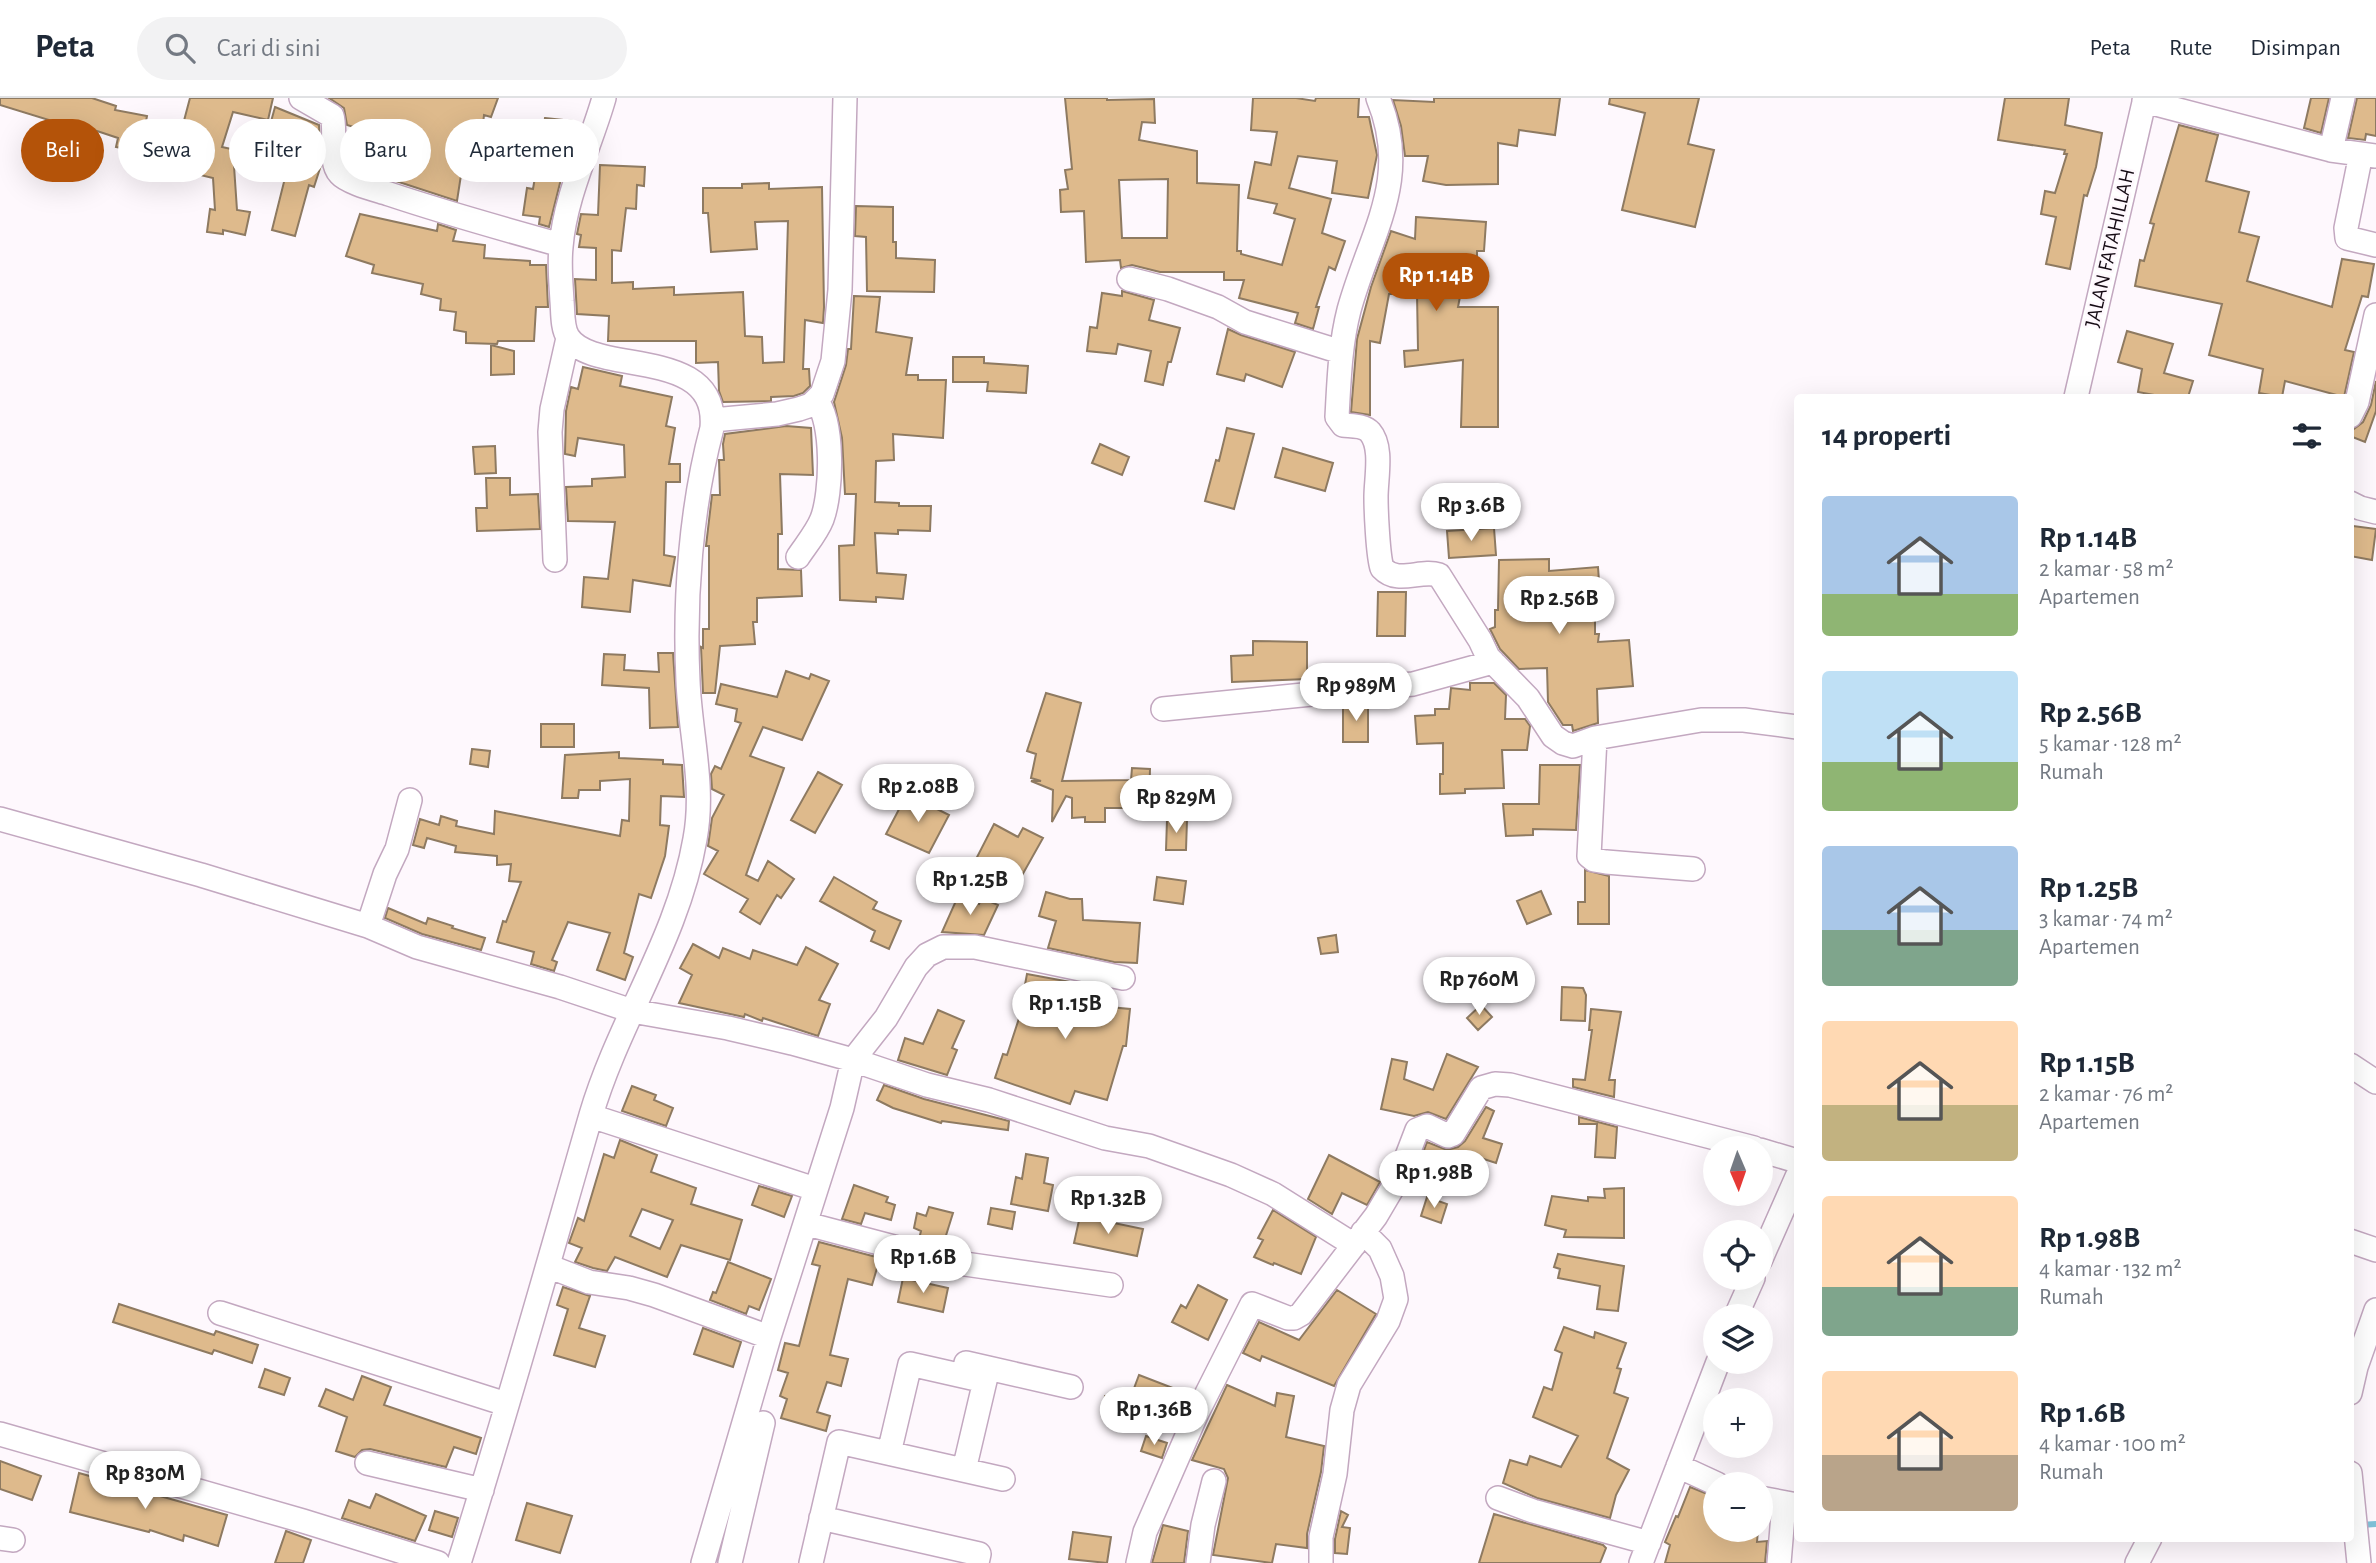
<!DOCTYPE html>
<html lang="id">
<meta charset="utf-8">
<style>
body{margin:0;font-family:"Alegreya Sans",sans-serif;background:#f2f2f3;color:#1f2937;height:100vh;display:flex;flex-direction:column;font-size:26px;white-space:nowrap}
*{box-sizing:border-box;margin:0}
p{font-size:23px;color:#747a83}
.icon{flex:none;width:38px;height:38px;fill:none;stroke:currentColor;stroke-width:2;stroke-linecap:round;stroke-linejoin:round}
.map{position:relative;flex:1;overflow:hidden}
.side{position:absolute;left:1794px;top:296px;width:560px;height:1148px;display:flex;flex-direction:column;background:#fff;border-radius:7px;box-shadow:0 7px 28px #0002}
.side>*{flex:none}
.guide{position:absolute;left:21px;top:21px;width:665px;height:63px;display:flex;gap:14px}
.needle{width:46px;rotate:178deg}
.buttons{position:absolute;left:1703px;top:1038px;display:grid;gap:14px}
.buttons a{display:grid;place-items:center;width:70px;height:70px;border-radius:50%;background:#fff;box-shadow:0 7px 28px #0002;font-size:35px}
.price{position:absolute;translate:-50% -60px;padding:0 16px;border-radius:24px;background:#fff;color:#222;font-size:23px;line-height:46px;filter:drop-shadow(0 2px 4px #0008)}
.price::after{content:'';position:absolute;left:50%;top:42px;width:21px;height:16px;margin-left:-10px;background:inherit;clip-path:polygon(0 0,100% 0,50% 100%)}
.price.active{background:#b45309;color:#fff}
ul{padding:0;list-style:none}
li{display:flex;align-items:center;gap:21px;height:175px;padding:0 28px}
li span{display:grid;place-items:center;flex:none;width:196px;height:140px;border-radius:7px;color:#555}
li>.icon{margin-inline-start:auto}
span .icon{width:84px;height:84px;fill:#fffc;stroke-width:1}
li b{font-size:30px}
h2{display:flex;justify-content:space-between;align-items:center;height:84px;padding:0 28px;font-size:30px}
.tag{padding:0 24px;border-radius:32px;background:#fff;box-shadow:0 7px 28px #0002;font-size:24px;line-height:63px}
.tag.active{background:#b45309;color:#fff}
header{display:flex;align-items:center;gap:42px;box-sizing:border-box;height:98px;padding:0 35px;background:#fff;border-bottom:2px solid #e0e1e3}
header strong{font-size:33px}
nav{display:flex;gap:38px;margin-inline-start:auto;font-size:24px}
.search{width:490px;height:63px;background:#f2f2f3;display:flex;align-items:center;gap:18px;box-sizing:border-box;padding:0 24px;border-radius:38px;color:#747a83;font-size:26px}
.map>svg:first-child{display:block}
</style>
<header>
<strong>Peta</strong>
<div class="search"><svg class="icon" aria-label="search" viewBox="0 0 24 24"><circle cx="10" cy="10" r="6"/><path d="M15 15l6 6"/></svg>Cari di sini</div>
<nav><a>Peta</a><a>Rute</a><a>Disimpan</a></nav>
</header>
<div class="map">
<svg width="2376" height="1465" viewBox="0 0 2376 1465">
<rect width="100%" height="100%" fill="#fef8fd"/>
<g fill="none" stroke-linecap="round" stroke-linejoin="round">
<path stroke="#7fc1d7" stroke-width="6" d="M2360,1427L2376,1426"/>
</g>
<path fill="#deba8c" stroke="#8e7a61" stroke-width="2" fill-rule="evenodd" d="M0,0H92L116,8L115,12L147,18L140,54L116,49L118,40L79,27L78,31L0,7Z
M190,0H273L268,22L233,14L222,49L254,56L250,72L234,68L237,112L250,114L245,137L223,132V136L207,134L210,111L215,112L213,80L192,75L200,39L181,34Z
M329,0H498L491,19L484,17L477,80L461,77L457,103L356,70L364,32L347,27L344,10Z
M1065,0H1107V2L1154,1L1155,25L1142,24L1139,42L1197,53V85L1239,87L1237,153H1241V156L1282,167L1295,121L1274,115L1277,106L1248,100L1255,64L1271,67L1277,34L1251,32L1253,0H1296L1315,3L1316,0H1359L1358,19H1369L1377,57L1368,100L1332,95L1337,63L1298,58L1289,90L1331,101L1322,135L1345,143L1335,172L1329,169L1316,209H1319L1313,231L1295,225L1298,215L1239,200L1244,182H1224V174H1160L1132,167L1121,170L1120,162L1086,164L1084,113L1061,114L1060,92L1068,91L1065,72L1072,71ZM1168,81L1167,140H1122L1119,82Z
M1434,0H1560L1555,37L1519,32L1517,48L1498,45V86L1446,87L1423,83L1428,58H1405L1401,28L1393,2L1434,4Z
M1610,0H1699L1688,46L1714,52L1695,129L1622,112L1645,15L1609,6Z
M2005,0H2069L2065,27L2102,35L2096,69L2087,98L2084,97L2070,171L2046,166L2056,119L2041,116L2045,93L2055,95L2067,56H2064L2065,52L1998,42Z
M2311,0H2329L2321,35L2304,30Z
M2357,0H2376V38L2366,36L2365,42L2348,40Z
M275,9L319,27L321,67L314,89L309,87L295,138L272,132L285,80L258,71Z
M545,20L572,23L569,46H566L560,85L549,129L539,126L540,119L523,117L527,90L533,91Z
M2179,27L2218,37L2206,83L2249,94L2239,134L2259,139L2247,183L2332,209L2342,161L2374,166L2368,199L2362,198L2345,252L2354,254L2344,299L2285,283L2282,299L2259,295L2263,271L2209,257L2222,206L2135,188L2140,162L2144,163L2154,126L2150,125Z
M600,67L645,69L644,88L637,87L636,111L626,110L621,153L612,152V185L633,184V191L674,189V197L743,194L745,238L762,239L763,265L784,264L788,123L755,124L757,151L711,154L708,115H703V90H742V86L769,85V91L822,89L824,209L823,225L805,222L803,271H809L810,288L803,295L794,298L771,299V303L723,304L719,293L718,264L696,265V243H608L609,218L577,216L575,181L596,182V150L579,149L581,137L577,136L581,116L598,117Z
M856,108L893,109V144H896V160L935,162L934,194L867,193L866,139L855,138Z
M360,116L437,133L438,126L456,132L453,143L485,147L484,160L530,163V167H546L548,209H536L534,243H498L497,246L466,245V234L454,232L456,214L440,212L441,201L421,196L423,186L372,175L374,167L346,158Z
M1416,119L1486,124L1484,153H1477V173H1465L1458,209H1498V329H1461L1463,262L1405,269L1404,253L1418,252L1417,196H1389L1380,245L1370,243V317L1351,314L1357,241L1371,189L1391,133L1415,141Z
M1122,193L1154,202L1149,222L1180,230L1171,264H1168L1163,287L1145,283L1151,253L1118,246L1116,256L1087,253L1090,229L1097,230L1102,195L1122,198Z
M854,198L880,199L876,234L912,240L906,277H918V282H946L943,340L893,336L894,362L876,363L875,404L899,405V408H931L930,433L898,432V436L875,435L877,475L906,477L903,501L876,499V504L840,502L839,448L854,447L856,396H845L842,340L834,304L846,267L848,251H851Z
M1228,231L1241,237L1295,254L1282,289L1246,276L1244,283L1217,276Z
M2127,233L2173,246L2164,275L2193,283L2188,299H2165L2138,294L2142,271L2118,264Z
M491,247L514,253V276L491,277Z
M953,259H984V265L1028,268L1026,295L987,293L988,284H953Z
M583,269L622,278L620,288L672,299L666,328L675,330L669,366H680V384H666L664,457L675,459L670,488L633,482L630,514L582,509L584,479L608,481L615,424L568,423L566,389L592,388V381L625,379L624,347L578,340L575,358L565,356L566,313L571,289L578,291Z
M2376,283V313L2365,344L2350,338V334L2363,324L2371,307Z
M786,328L811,330L813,377L780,376L782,436H778V471L801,472L802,498L757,500V524H753L755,546L720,548L715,595H703L701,549L703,550V531H709V448H706L712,397H720L719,362H724L723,346L725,336Z
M1227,330L1254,336L1234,411L1205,403L1216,362L1219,363Z
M1100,346L1129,359L1122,377L1092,365Z
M495,348L496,375L475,376L473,349Z
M1283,350L1333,365L1325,393L1275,379Z
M486,380H510V397L538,396L540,431L477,433L476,410H487Z
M2353,428L2376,431L2372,462L2350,458Z
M1494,430L1496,457L1449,460L1447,433Z
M1549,461V473L1598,469L1600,497H1595V536H1599L1598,544L1629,542L1633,588L1597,591L1598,625L1573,633L1572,627H1563L1548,604L1547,570L1519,571L1500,551L1490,531L1495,529V512H1498L1499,462Z
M1378,494H1406L1405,538H1377Z
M1253,543L1307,544V581L1232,584L1231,558L1253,557Z
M658,555H673L678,629L650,630L649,590L602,587L604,556L625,557L624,572L659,574Z
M786,573L809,581L811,576L829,583L802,642L763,629L750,658L784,670L746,777L758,783L768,763L794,781L781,800L777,797L760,826L740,814L748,801L704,776L718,753L708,748L712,720L724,697L712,691L711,676L715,668L721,671L741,625L735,623L737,611L716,606L721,586L777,599Z
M1470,585H1494L1506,597L1505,621H1525L1530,628L1527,652H1502L1504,690L1465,691V695L1440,696V676H1443V645L1417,646L1415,618L1435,617V611H1449L1451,590L1470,592Z
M1046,595L1081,605L1062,683L1131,682L1132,670L1150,671L1149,708L1124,707V710H1105V724H1085V719L1072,720V700L1066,698L1052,724L1053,692L1031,683H1041L1031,680L1036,656L1027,653Z
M1368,605V644H1343V607Z
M541,626H574V649H541Z
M472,651L490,653L488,669L470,666Z
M619,654V660L663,662V666L682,667L684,699L661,698L660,727L669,728L665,758L651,800L639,796L624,855L633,859L625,882L597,872L610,835L568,824L552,862L557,864L554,873L531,866L534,854L497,844L503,823L506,824L521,784L509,783L511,766L497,767V758L455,754L456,748L427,740L424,750L413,747L420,721L439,727L441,718L457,723L456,728L494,736L495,713L620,738L622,722L629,723L630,681L600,683V692H579L578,700H562L565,657Z
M1540,667H1580L1576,732L1533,731V737L1506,738L1503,706H1539Z
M818,674L842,687L815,735L791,722Z
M907,696L949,717L929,755L886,736Z
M1167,722H1187L1186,752H1166Z
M994,726L1018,739L1023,730L1043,740L1020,781L997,769L994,773L975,763Z
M1585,772L1609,778V826H1578V804H1585Z
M834,779L877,804L873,811L901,823L889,851L871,843L875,833L820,803Z
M1157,779L1186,783L1183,806L1154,802Z
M1541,793L1551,816L1527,826L1517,803Z
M1046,794L1070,801H1082L1083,822L1140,825L1137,865L1114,864L1048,850L1056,823L1039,818Z
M959,796L979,806L982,800L998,807L984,837L942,834Z
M388,810L426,826L428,820L453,828L452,830L485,840L481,852L422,836L385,820Z
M1336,837L1338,854L1321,856L1318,840Z
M693,846L719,860L723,850L750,861L753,852L797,867L806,849L838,866L819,902L830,906L818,938L763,920L762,923L745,916L744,919L679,905L692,877L680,870Z
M1027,876L1087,887L1086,894L1111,900L1109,909L1130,911L1126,948H1123L1107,1002L1075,993L1070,1006L995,980L1003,956L1007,957L1028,893L1024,892Z
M1562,889L1583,890L1586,897L1585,923L1561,922Z
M1481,907L1492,919L1478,932L1467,920Z
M1591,911L1621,914L1609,982H1615L1614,999L1573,989V981L1585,982L1592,932H1589Z
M938,912L964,923L952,950L957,952L947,977L898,962L905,940L923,946Z
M1447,956L1478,969L1446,1021L1428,1014L1414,1018L1381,1011L1392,961L1407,964L1404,981L1433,992Z
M884,987L924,1001L1009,1023L1008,1032L942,1023L941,1025L893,1010L877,1002Z
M632,988L656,997L654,1002L673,1010L666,1028L622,1013Z
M1486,1009L1494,1013L1483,1040L1502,1046L1496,1065L1459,1053L1452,1069L1438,1063L1425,1096L1410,1090L1427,1044L1447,1052L1458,1049L1465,1043Z
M1579,1019L1617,1029L1615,1060L1595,1059L1597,1026H1579Z
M620,1042L657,1057L651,1074L696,1090L691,1106L742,1122L730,1162L681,1147L667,1179L615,1159L607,1173L593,1170L575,1164L582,1150L569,1145L578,1120L584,1123L604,1056L614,1060ZM642,1111L673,1122L660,1151L630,1138Z
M1026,1056L1048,1060L1044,1085L1053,1087L1048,1113L1011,1106L1016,1079L1022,1081Z
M1329,1057L1380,1084L1367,1107L1342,1095L1332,1116L1308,1101Z
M854,1087L888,1099L886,1104L895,1107L891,1122L865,1115L861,1126L842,1121Z
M759,1088L792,1098L784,1119L752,1107Z
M1624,1090V1140L1564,1139L1566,1132L1545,1127L1552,1098L1588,1103V1099L1605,1100L1604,1091Z
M1427,1099L1447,1106L1441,1125L1421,1118Z
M929,1109L953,1115L943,1147L919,1141L921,1133L914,1130L917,1115L926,1118Z
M991,1110L1015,1114L1012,1131L988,1126Z
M1273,1112L1316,1139L1301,1176L1274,1165L1273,1167L1254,1159L1263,1142L1258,1140Z
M1080,1118L1143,1131L1137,1158L1074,1145Z
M819,1144L880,1160L872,1187L848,1181L830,1257L848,1261L841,1288L827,1284L817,1314L830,1318L826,1333L781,1320L787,1301L780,1298L788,1275L778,1272L785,1245L799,1248L820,1168L812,1166Z
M1558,1156L1624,1168L1618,1213L1597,1211L1600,1188L1558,1180L1560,1171L1554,1169Z
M728,1164L771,1181L759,1212L749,1208L746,1216L710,1202L713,1194L716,1195Z
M903,1180L948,1190L943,1214L898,1204Z
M1198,1187L1227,1202L1208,1242L1172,1224L1181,1207L1186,1210Z
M563,1189L590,1198L579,1230L605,1238L595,1269L554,1257L568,1211L557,1207Z
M1337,1192L1376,1216L1334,1288L1262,1258L1260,1263L1243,1255L1259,1224L1299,1242Z
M119,1206L214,1237L216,1233L258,1247L252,1265L214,1252L212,1256L113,1224Z
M1564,1229L1594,1240L1595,1234L1626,1245L1617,1270L1621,1271L1614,1295L1628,1300L1607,1360L1629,1372L1616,1397L1610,1420L1537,1400L1503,1385L1510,1362L1527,1367L1530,1358L1561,1369L1578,1338L1533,1319L1544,1289L1552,1292L1562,1255L1555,1252Z
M703,1230L741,1244L733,1269L694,1256Z
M265,1271L290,1280L284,1297L259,1289Z
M1139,1277L1191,1297L1184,1311L1161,1302L1158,1325L1102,1318L1105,1298L1130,1301Z
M362,1278L391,1289L384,1307L481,1340L476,1356L454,1349L446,1369L370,1351L362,1352L355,1359L336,1353L347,1319L319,1308L326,1291L353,1302Z
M1227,1287L1275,1308L1277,1295L1294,1298L1286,1339L1324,1348L1321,1374L1307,1436V1450L1276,1446L1272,1465L1213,1457L1228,1380L1224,1371L1192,1362Z
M1146,1338L1167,1345L1162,1360L1141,1353Z
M0,1363L41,1378L32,1402L0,1391Z
M79,1375L227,1417L218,1448L184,1437L183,1443L150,1432L149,1434L70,1414Z
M1690,1389L1715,1399V1432H1758L1757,1444L1767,1443L1765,1465H1665L1670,1447L1665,1444L1676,1418L1678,1419Z
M376,1396L426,1418L415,1443L342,1420L349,1402L370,1410Z
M527,1405L572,1418L560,1455L516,1442Z
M435,1413L458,1420L452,1439L429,1432Z
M1341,1413L1348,1417L1342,1429L1350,1430L1347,1456L1335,1455V1441Z
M1494,1416L1603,1447L1606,1450L1600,1465H1479Z
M1163,1427L1188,1433L1184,1465H1152Z
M286,1433L311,1442L303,1465H275Z
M1073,1434L1111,1439L1107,1465L1069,1461Z"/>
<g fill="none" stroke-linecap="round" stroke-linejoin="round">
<g stroke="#c3a8c0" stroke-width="26">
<path id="minor" d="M301,0L332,18C337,33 328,63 340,76C348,85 377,92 389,96C446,115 503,131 561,147
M1378,0C1412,82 1370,135 1349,212C1340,247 1339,283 1337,319L1343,327C1351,328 1364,327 1370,334C1383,349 1376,380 1376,399C1376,413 1378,458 1382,470C1398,487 1420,471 1439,477L1480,542L1488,559L1528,600L1553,638L1563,645L1573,648L1595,640L1701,622H1744L1797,629
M2144,3L2331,52L2376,58
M2331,52L2343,0
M2361,56L2346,130L2347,140L2376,147
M1129,181L1168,191L1218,209L1245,224L1341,254
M2076,299L2145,0
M2350,318L2357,304L2376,217
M713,322L777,316L799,311L811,307L822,296L833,263L840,192L845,0
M2350,405L2360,410L2376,414
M798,459C806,447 817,434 822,421C832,395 834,323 816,302
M555,462L550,334L552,311L568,240
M1163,611L1413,586L1493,564
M1595,640L1589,758L1594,762L1606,764L1693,771
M0,721L201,777L368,828L417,849L560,889L632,913L728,930L792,945L853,962L927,987L989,1002L1105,1040L1149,1048L1231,1077L1273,1096L1354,1147
M368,828L385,776L397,751L410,702
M2350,967L2376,984
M591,1018L815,1091
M1760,1052L1797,1063
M807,1126L951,1164L1111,1187
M2350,1143L2376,1152
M1760,1163L1797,1079
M548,1168L589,1184L629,1190L654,1197L769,1239
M220,1215L506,1306
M1736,1218L1753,1180
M966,1265L1071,1289
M2350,1295L2356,1269L2376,1212
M0,1336L303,1423L438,1465
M889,1355L910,1266L985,1283
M367,1365L482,1392
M1678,1368L1717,1386
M964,1372L988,1270
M2350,1375L2359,1465
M1498,1400L1533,1413L1649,1445
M1760,1400L1797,1407
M821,1420L979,1456L977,1465
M0,1440L13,1442
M459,1465C506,1317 548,1166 591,1017C619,922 678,840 695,741C705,688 690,635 688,583C684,501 691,409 712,330C719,246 593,279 568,239C562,230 563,214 562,203C561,185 559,167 561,149C565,98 590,49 604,0
M703,1465L769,1239L842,1010L853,962L886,920L916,869L927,857L943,849H975L1123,880
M730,1465L763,1325
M811,1465L839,1344L1003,1381
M1138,1465L1145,1434L1197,1315L1252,1206L1288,1220H1294L1301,1216L1376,1118L1399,1079L1417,1032L1427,1028L1448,1038L1453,1036L1481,990L1495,986L1510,987L1754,1050
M1198,1465L1203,1427L1214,1383
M1321,1465V1439L1335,1376L1342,1312L1349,1287L1388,1223L1396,1201L1392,1178L1380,1151L1363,1134
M1641,1465L1718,1264
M1779,1465L1784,1405
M2137,1465L2150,1440"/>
</g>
<use href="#minor" stroke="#fff" stroke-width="23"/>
</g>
<g text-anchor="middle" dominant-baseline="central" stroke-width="5" stroke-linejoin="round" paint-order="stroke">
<g font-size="21" fill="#150b14" stroke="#fef8fd">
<text transform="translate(2110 150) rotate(-77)">JALAN FATAHILLAH</text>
</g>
</g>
</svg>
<div class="buttons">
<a><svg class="needle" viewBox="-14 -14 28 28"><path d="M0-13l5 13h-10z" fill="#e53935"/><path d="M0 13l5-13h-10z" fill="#747a83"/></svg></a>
<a><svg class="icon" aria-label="locate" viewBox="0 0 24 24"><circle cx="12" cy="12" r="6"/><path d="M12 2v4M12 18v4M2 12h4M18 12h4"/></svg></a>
<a><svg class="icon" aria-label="layers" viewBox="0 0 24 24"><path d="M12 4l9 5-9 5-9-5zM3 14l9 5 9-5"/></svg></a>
<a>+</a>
<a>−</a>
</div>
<b class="price active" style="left:1436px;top:215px">Rp 1.14B</b>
<b class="price" style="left:1471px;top:445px">Rp 3.6B</b>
<b class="price" style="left:1559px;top:538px">Rp 2.56B</b>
<b class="price" style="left:1356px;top:625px">Rp 989M</b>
<b class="price" style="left:918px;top:726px">Rp 2.08B</b>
<b class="price" style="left:1176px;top:737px">Rp 829M</b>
<b class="price" style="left:970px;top:819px">Rp 1.25B</b>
<b class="price" style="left:1479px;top:919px">Rp 760M</b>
<b class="price" style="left:1065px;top:943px">Rp 1.15B</b>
<b class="price" style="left:1434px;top:1112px">Rp 1.98B</b>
<b class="price" style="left:1108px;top:1138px">Rp 1.32B</b>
<b class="price" style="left:923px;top:1197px">Rp 1.6B</b>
<b class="price" style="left:1154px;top:1349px">Rp 1.36B</b>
<b class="price" style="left:145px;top:1413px">Rp 830M</b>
<div class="guide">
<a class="tag active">Beli</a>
<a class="tag">Sewa</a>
<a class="tag">Filter</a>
<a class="tag">Baru</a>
<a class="tag">Apartemen</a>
</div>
<section class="side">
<h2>14 properti<svg class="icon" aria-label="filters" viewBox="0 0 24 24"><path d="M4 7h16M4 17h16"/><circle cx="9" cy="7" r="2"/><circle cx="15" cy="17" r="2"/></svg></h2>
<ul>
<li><span style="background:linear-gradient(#a9c7e8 70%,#8fb573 0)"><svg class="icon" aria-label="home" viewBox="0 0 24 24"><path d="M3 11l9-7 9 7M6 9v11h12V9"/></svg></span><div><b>Rp 1.14B</b><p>2 kamar · 58 m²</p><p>Apartemen</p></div></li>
<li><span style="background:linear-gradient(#bfe0f5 65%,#8fb573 0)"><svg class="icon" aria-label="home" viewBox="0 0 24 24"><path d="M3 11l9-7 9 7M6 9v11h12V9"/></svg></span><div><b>Rp 2.56B</b><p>5 kamar · 128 m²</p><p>Rumah</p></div></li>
<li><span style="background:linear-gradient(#a9c7e8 60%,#7fa58c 0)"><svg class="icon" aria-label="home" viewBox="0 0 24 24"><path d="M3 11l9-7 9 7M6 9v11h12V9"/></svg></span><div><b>Rp 1.25B</b><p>3 kamar · 74 m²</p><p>Apartemen</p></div></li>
<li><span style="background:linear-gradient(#ffd9b3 60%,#c2b280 0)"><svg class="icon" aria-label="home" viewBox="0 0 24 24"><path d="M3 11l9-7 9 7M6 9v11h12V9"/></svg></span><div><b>Rp 1.15B</b><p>2 kamar · 76 m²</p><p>Apartemen</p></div></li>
<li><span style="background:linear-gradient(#ffd9b3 65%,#7fa58c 0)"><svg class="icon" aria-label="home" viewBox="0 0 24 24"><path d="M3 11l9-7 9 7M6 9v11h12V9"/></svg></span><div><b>Rp 1.98B</b><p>4 kamar · 132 m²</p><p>Rumah</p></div></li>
<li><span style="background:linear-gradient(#ffd9b3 60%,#b9a48a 0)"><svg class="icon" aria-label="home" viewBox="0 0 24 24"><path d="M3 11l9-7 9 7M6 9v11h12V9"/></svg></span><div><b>Rp 1.6B</b><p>4 kamar · 100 m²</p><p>Rumah</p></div></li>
</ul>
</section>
</div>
